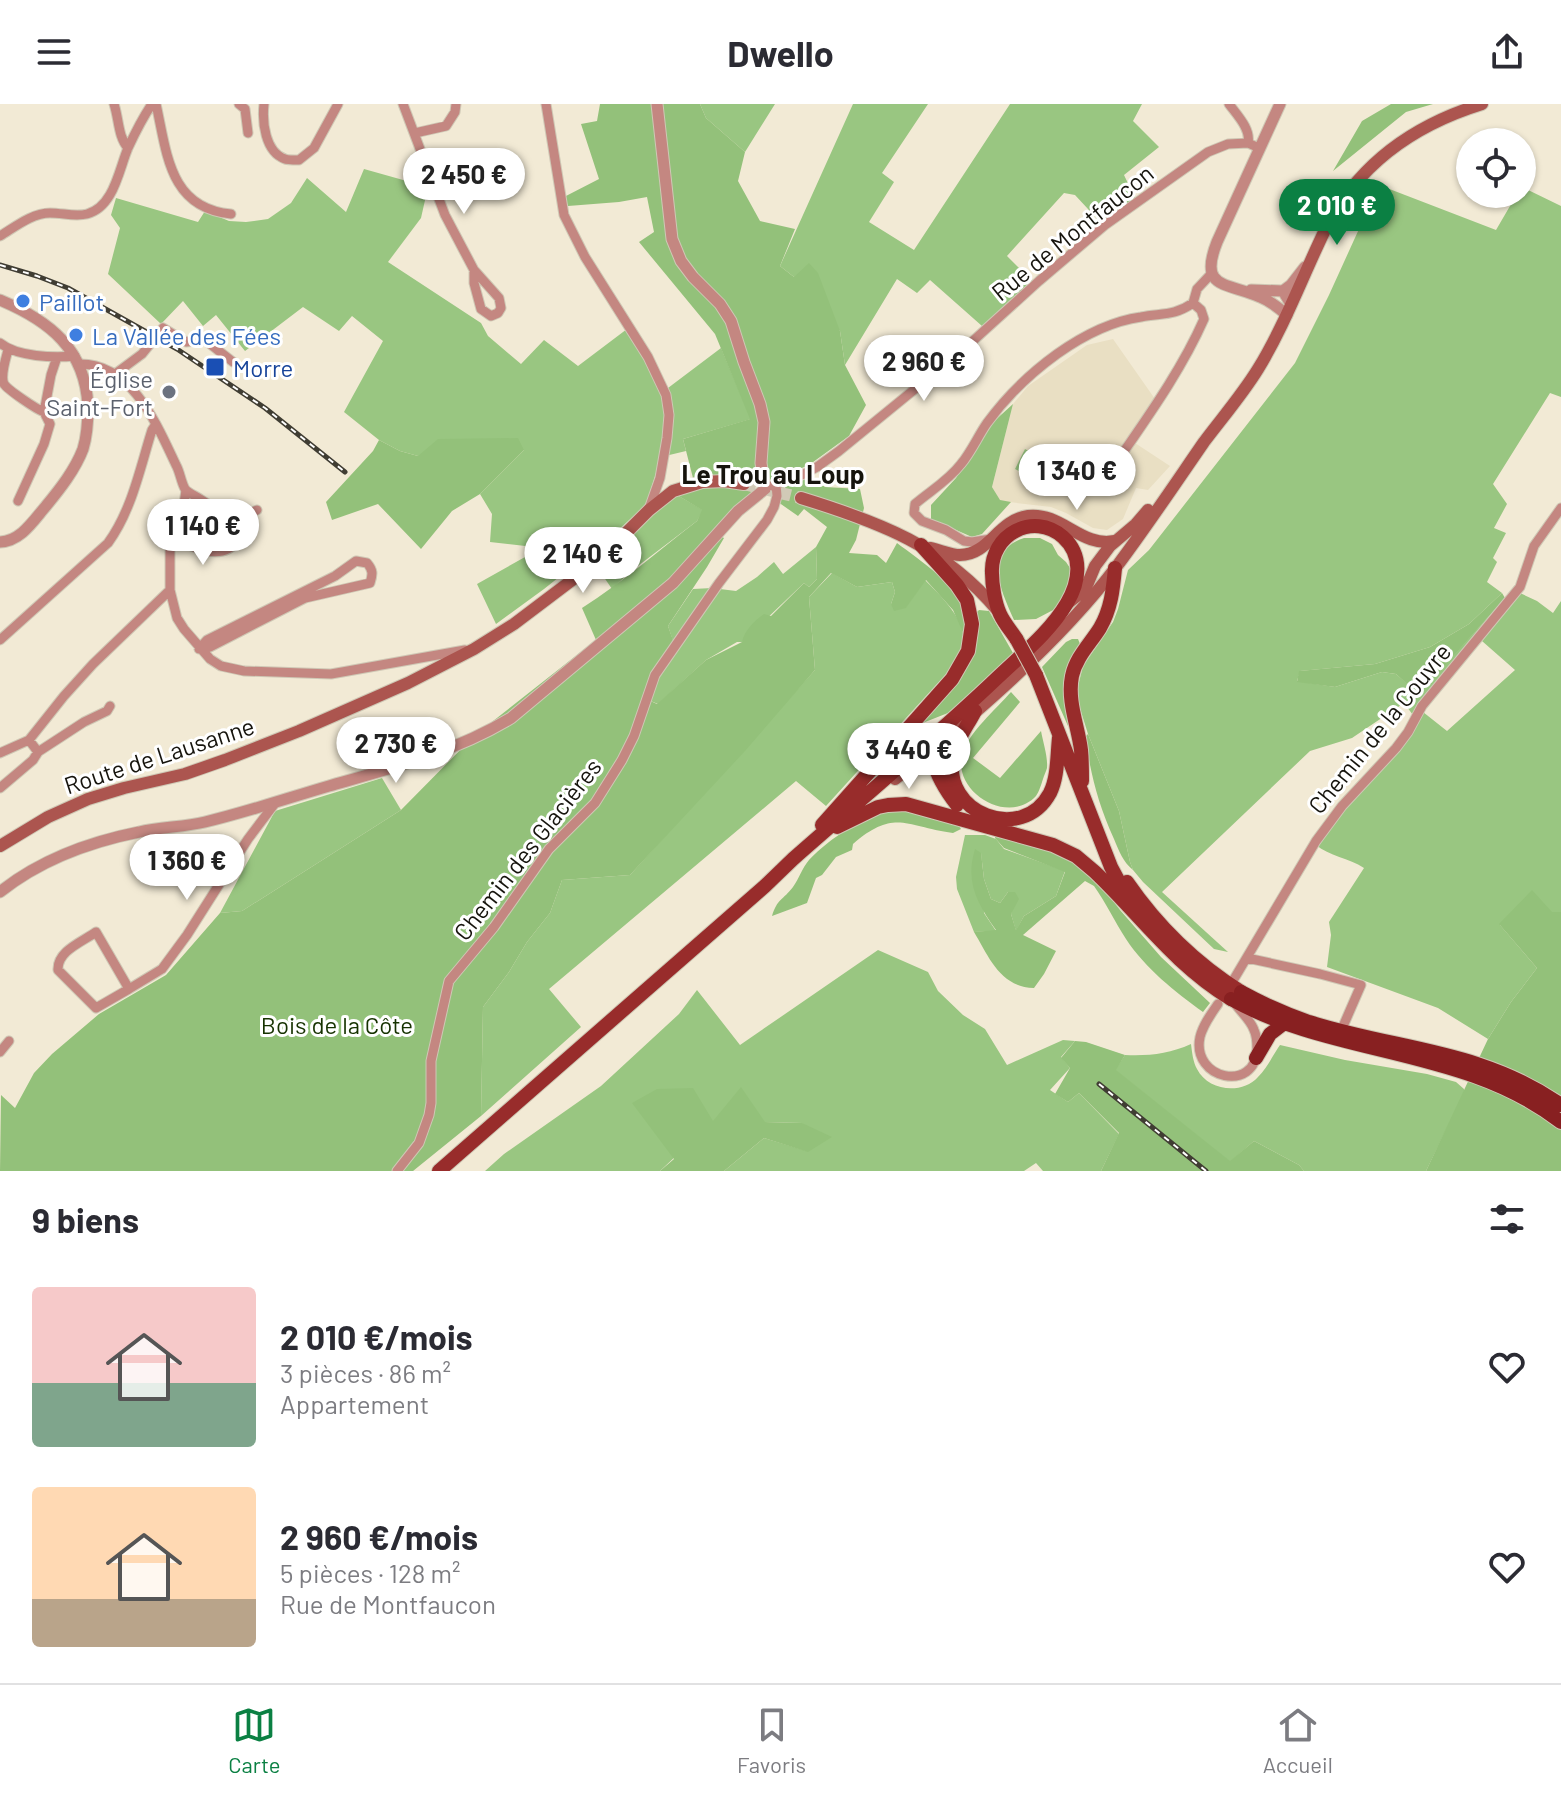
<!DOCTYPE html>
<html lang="fr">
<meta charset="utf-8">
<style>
body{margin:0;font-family:Barlow,sans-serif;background:#f7f7f7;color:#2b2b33;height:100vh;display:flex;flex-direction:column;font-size:30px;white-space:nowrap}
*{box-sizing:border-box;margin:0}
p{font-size:26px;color:#7c7c81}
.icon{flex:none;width:44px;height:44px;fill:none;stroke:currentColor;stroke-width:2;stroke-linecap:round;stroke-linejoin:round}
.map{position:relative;height:1067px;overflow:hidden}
.details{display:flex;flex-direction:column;background:#fff;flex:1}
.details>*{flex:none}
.fabs{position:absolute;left:1456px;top:24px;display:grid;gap:16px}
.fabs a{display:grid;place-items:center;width:80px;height:80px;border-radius:50%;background:#fff;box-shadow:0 2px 6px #0004;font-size:40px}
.price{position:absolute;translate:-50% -68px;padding:0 18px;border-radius:28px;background:#fff;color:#222;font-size:26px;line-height:52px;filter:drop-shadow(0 2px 4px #0008)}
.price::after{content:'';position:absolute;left:50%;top:48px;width:24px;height:18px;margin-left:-12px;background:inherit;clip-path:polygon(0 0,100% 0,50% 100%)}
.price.current{background:#0b8043;color:#fff}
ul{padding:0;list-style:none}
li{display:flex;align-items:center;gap:24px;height:200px;padding:0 32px}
li span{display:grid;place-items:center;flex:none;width:224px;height:160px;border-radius:8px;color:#555}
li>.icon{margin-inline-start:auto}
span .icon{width:96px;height:96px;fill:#fffc;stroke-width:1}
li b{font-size:34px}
h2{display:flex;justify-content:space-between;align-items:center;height:96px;padding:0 32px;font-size:34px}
header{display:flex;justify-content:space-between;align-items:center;height:104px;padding:0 32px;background:#fff;font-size:36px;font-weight:700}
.tab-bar{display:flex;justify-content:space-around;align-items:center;height:112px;border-top:2px solid #e1e1e2;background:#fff;font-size:22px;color:#7c7c81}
.tab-bar a{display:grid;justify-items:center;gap:4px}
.tab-bar .current{color:#0b8043}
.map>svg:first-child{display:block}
</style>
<header><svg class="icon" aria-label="menu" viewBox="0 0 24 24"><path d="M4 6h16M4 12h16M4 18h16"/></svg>Dwello<svg class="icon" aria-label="share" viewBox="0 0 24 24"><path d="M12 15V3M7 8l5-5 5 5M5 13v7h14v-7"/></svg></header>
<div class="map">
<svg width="1561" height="1067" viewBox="0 0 1561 1067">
<rect width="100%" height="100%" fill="#f2ead5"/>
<path fill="#e9dfc3" d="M1113,235L1155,295L1130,334L1135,339L1170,362L1148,386L1136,384L1123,415L1107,426L1093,424L1066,409L1051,403L1000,397L992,383L1013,300L1028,282L1087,241Z"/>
<path fill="#99c681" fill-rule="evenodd" d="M700,0H775L745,48L706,14Z
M853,0H928L882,69L894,78L869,118L914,146L1010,0H1142L1133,17L1159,43L1124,71L1135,94L1101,119L1075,91L1064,89L1007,152L1033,178L982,222L930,176L917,189L897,175L845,261L840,227L794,173L780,162Z
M364,65L428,83L421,114L388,158L481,219L488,232L521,260L544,236L578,262L627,225L668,284L721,244L751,315L683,335L686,347L661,353L646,401L617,427L544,485L496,520L477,480L525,453L534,443L490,438L492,410L480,390L524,346L418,352L400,347L379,336L344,308L383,237L352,212L339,227L303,203L245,247L216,211L203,222L183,197L161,220L108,170L120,124L111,111L116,94L198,118L205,107L229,117L246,118L268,115L291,99L307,74L346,108Z
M1379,81L1496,126L1517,90H1522V83L1561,102V293L1550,289L1493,380L1507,400L1494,424L1506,429L1493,454L1497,458L1487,478L1502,489L1469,520L1430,543L1375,560L1300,567L1297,577L1335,583L1382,568L1396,570L1419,590L1505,494L1520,489L1537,497L1553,509L1561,497V808L1500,821L1537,864L1511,898L1488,935L1438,904L1327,863L1331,831L1329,818L1364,764C1349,754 1329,752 1316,741L1396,640L1413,611L1404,599L1352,634L1310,647L1162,788L1228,848L1214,845L1143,778L1133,766L1130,758L1119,707L1088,630L1078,598V582L1083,562L1113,518L1118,505L1128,466L1149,446L1295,259L1329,191ZM1482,537L1515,566L1447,627L1423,608L1433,590Z
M1025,345L1064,366L1054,386L1015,365Z
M677,391L703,406L697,417L630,468L612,485L599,466L652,412Z
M816,443L817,475L809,483L804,479L742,538H737L706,556L658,600L643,594L655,562L674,540L668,522L693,485L712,484L736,487L757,473L774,458L783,470Z
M832,469L857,483L892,478L895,488L891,500L906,503L925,476C940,491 969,518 963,542C961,552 952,561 946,570L826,702L796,677L549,885L581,923L481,1012L483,903L509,868L527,838L550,809L562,776L630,771L815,566L809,493Z
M382,674L401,706L242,807L220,809L275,707Z
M965,731H985L996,735L1004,745L1065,767L1056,792L1024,812L1016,827L1011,810L1015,789L1008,788L1000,799L991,795L984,775L981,749L984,809L996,827L974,828L957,785L956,773Z
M878,846L928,868L938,887L963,911L985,925L1007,961L1063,936L1075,937L1061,953L1070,964L1050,986L1068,998L1079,989L1119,1030L1101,1067H1043L1036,1059L1024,1067H724L764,1034L807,1047L802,1019L713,1017L660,1067H485L504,1050L601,982L679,910L697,886L740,941Z
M1191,940C1192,948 1193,958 1197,965C1208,987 1242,991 1258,973C1267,964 1273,951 1280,941L1345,956L1427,970L1456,978L1464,985V989L1426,1067H1304L1299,1061L1254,1037L1230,1058L1115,966L1125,951C1149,952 1169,950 1191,940Z"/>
<path fill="#93c17a" d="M600,0H700L706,14L745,48L738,77L760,117L795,125L780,162L794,173L809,159L818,169L840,227L845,261L866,301L849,332L809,361L773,376L723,371L693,374L683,335L750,315L715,230L639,138L654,128L647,93L619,98L568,102L564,93L599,75L581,20L597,17Z
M1391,0H1433L1406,8L1333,67L1362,17Z
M1013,300L992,383L1000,396L1011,398L982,430L972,433L931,415V401L956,374L991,320Z
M518,334L524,346L480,390L452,407L421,445L378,400L332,416L326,398L373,347L379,336L400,347L418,352L438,335Z
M810,371L825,383L860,385L864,404L856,436L849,449L877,451L886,459L897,439C918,455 963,484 965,512C966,518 964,525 964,531L953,506L926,476L906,504L894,507L891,500L895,488L892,478L857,483L831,469L809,493L815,566L745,647L630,771L562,776L550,809L527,838L509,868L483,903L481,1012L413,1067H0L1,991L15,1004L34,969L52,950L99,910L166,871L220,809L242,807L401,706L474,632L596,536L582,504C623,478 659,446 697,417L702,406L677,391C704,377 726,382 754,388L713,428L724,434L707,463L668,522L674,539L655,562L644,594L657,600L706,556L742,538C744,527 754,517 764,510L771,512L804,479L809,483L817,475L816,443L827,423L804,405L798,412L778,398L787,380Z
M1024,434H1040L1052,440L1058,451L1066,458L1072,467L1071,480L1057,504L1036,515L1014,516C1001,487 982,448 1024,434Z
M1502,489L1505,494L1419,591L1396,570L1382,568L1335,583L1297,578L1299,567L1375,560L1430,543L1469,520Z
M979,506L989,507L1013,549L953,607L920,620L945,592L976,509Z
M1072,535H1078L1080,540C1059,567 1066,589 1070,620L1068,622L1042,563L1066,538Z
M1011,588L1020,598L973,654L1000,674L1041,627C1043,638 1048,653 1047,664C1046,668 1044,671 1043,675C1041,681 1039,688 1036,692C1008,722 953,688 962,651C967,630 997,604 1011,588Z
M1088,630L1119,707L1130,758L1133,766C1123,758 1119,747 1114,735C1098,700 1091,671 1085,633Z
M894,706L916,709L957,719L961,725L953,729C906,723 895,704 853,740L852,746L836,753L822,771L816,774L807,799L772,812C777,795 783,796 793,783C799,775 802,764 809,756C831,733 863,713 894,706Z
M995,730L1057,748L1081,761L1096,774L1120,806L1161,853L1210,899L1203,908C1175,888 1145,864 1126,835C1115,818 1106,799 1094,782L1085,777L1023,831L1056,847L1044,870L1034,884C1000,883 989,853 974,828L996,826C977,799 965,778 975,745L981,749L984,775L991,795L1000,799L1008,788H1015L1019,795L1011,810L1016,826L1024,812L1056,792L1065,768L1004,744L995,734Z
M1532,786L1552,808H1561V1067H1426L1488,935L1511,898L1537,864L1499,820Z
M1075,937L1086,938L1125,951L1116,966L1230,1057L1254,1037L1299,1061L1304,1067H1101L1119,1029L1079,989L1068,998L1055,990L1070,964L1061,954Z
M741,983L765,1018L802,1019L832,1033L808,1048L764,1034L724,1067H660L674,1055L632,999L657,985L693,984L713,1017Z"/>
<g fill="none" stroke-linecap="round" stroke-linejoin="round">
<path stroke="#d1cab7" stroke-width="12" stroke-dasharray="12 6" stroke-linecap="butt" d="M744,380L801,394"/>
<g stroke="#cfc8b5" stroke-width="11">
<path id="minor" d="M114,0C119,15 118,33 128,44
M156,0C167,49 169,104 231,110
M239,0L245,5L248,29
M264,0C262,18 265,48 285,55C287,56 297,56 299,56L314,44L338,0
M403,0L445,111L474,166L499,194L501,204L498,209L491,212L481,205L474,179V166
M546,0L564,111L585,153L648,253L666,291L669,311L667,334L660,374L649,405
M1229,0C1237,11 1251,25 1248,39
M415,29L446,22L455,8L456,0
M0,132C15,123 32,109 50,109C63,109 75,113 87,110C114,103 119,65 128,44C135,29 143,13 152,0
M0,239C17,253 54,254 75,252
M8,246C6,254 0,272 4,280C8,286 36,305 44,308
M79,260C132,259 157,321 176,361C180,368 181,378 185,385C188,389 196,392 200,395C219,408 236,417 257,406
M115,270L142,250L163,224L186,238L205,236L233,258
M1118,356C1149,311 1182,265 1204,215L1201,206L1193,199
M772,382L804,370L817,363L839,347L964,245L1039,177L1105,121L1208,48L1228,40L1248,39L1259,44
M186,386L184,400L170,445V486L177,514L184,525L210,555L221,562L244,567L331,570L465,546
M18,397L44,340L50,320L44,308L51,271L57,253
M173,433C191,443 222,459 238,436
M991,435L972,438L964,437L946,426L922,417L914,409L915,400C930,387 948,377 961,360C971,348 978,332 987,319C1006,293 1032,268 1057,250C1081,233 1112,217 1141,213C1163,209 1174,212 1193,199L1197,185L1212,169
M356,457L367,459C373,466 373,470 370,479L305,494L210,543L199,545L207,536L335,472Z
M0,536L108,439C132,406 140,364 152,326L156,320
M38,648L84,618L107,607L110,602
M0,649L29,636L64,592L93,560L170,486
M0,684L33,656L38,648L29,636
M1247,854L1320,870L1361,881L1341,927
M1234,875L1316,737L1342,702L1396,644L1408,628L1422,602L1520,483L1534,442L1561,404
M129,885L96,904L58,866C57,847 82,838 96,828L129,885L162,865L187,831L248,735L276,698
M1218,900C1211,910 1203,921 1200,933C1191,976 1256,989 1257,945C1257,938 1257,932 1254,926C1251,917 1242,909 1236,901
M0,948L9,937
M397,1067L419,1039L429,1011L431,999V957L449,877L494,823L549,745L595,699L622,656L634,632L655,571L719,479L767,416L774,403L777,392L776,380"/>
</g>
<g stroke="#cfc8b5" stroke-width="13">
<path id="tertiary" d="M1280,0L1217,138C1198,186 1227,178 1260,193C1270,197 1279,204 1287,211
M1251,186L1283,187L1291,200
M1283,187L1291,181L1305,163
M0,196C50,217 85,245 88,302C88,316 87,332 83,345C75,366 60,385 46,402C33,417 21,437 0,438
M0,788C40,756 89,738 139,728C161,723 184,723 205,718C247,708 288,694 329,682C392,664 455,648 511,614L673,479L738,407L765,385L761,359L764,318L760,300L744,258L731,217L720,200L693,173L681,157L672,135L657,0"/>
</g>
<g stroke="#cfc8b5" stroke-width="14">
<path id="secondary" d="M801,394C879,418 944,442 998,507
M930,444C940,446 951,451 960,451C989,451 998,416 1028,412C1062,408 1081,444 1115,437
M1068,499L1082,488L1088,479L1095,462L1110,442L1136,420L1148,406
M895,675C971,614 1058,540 1117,462C1147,422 1175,380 1204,338C1222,314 1242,291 1258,265C1285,221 1303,171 1326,124C1359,59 1414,21 1482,0
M0,742L48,713L88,695L124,684L185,670L225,656L299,627L408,579L474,545L514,520L600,455L649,406L673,387L702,378L724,377L744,380"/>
</g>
<g stroke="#cfc8b5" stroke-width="16">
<path id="primary" d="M1036,571L1111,763L1126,791
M975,607C968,621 956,636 953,652C941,709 1022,741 1050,689C1058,673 1057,652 1059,634
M933,632C927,656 943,683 957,701
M1082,677C1082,667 1082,656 1081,646C1078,622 1067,597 1072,572C1076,553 1090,540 1100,524C1111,505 1113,486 1115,464
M822,721L952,575L968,547L972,520L967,496L957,481L921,441
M837,723L878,703L888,701L906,700L1053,741L1076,752L1095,768C1142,813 1174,860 1231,895
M1127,778C1158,823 1195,859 1241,888
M439,1067L765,782L793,755C861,695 931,637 997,574C1021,551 1050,528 1067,499C1080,477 1083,451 1063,433C1033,407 990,431 992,469C992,481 995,499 1000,510C1004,519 1012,528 1017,536"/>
</g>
<g stroke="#cfc8b5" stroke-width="16">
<path id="trunk" d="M1241,888C1263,900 1286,910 1309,918C1397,946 1481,945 1561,1001
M1231,895C1335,953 1465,943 1561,1018
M1256,954L1270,930L1283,920"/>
</g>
<use href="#minor" stroke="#c48781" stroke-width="9"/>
<use href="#tertiary" stroke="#c48781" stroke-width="11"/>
<use href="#secondary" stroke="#ac554f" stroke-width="12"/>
<use href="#primary" stroke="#982c2b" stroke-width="14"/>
<use href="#trunk" stroke="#882021" stroke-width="14"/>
<g stroke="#403d33" stroke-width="5">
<path id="rail" d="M0,161L37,172L68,184L177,245L265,304L345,368
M1099,980L1206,1067"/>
</g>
<use href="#rail" stroke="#fff" stroke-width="2" stroke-dasharray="6" stroke-linecap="butt"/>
<g stroke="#cfc8b5" stroke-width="16" stroke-linecap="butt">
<path id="primary-bridge" d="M1017,536L1036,571"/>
</g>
<use href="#primary-bridge" stroke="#982c2b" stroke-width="14"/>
</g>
<g fill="#3f7fe0" stroke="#fff" stroke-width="3">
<circle cx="23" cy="197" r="8"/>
<circle cx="76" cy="231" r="8"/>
</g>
<rect fill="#1a4fb4" stroke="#fff" stroke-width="3" x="205" y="253" width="20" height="20" rx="4"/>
<circle fill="#6b7280" stroke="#fff" stroke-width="3" cx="169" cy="288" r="8"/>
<g text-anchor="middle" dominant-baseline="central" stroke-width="6" stroke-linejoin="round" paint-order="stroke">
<g font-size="24" fill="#16140d" stroke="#fff">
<text transform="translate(1072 128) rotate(-39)">Rue de Montfaucon</text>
<text transform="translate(1379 624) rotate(-51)">Chemin de la Couvre</text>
<text transform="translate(159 651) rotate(-18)">Route de Lausanne</text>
<text transform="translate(527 745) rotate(-52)">Chemin des Glacières</text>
</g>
<g font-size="24" fill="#366cbe" stroke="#fff" text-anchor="start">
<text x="39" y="197">Paillot</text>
<text x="92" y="231">La Vallée des Fées</text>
</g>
<g font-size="24" fill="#164399" stroke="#fff" text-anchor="start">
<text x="233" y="263">Morre</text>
</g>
<g font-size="24" fill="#5b616d" stroke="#fff" text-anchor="end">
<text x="153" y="274">Église<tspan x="153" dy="28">Saint-Fort</tspan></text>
</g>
<g font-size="24" fill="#163200" stroke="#fff">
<text x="337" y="920">Bois de la Côte</text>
</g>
<g font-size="26" font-weight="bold" fill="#16140d" stroke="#fff">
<text x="773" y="369">Le Trou au Loup</text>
</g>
</g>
</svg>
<div class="fabs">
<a><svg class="icon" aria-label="locate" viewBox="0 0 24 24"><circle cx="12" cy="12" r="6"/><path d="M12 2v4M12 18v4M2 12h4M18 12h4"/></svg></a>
</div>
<b class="price" style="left:464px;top:112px">2 450 €</b>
<b class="price current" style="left:1337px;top:143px">2 010 €</b>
<b class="price" style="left:924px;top:299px">2 960 €</b>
<b class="price" style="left:1077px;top:408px">1 340 €</b>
<b class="price" style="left:203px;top:463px">1 140 €</b>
<b class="price" style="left:583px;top:491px">2 140 €</b>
<b class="price" style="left:396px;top:681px">2 730 €</b>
<b class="price" style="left:909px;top:687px">3 440 €</b>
<b class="price" style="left:187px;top:798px">1 360 €</b>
</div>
<section class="details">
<h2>9 biens<svg class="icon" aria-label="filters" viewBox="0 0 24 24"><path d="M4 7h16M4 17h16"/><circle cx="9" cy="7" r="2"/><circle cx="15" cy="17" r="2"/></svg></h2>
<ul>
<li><span style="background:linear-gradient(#f6c9c9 60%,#7fa58c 0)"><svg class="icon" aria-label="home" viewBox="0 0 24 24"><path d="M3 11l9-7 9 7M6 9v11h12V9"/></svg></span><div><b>2 010 €/mois</b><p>3 pièces · 86 m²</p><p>Appartement</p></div><svg class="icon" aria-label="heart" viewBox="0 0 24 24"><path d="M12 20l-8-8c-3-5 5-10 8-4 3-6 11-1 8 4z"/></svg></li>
<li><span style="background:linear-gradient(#ffd9b3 70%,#b9a48a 0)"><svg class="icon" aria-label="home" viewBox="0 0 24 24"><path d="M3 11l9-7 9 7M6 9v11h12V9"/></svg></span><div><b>2 960 €/mois</b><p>5 pièces · 128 m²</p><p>Rue de Montfaucon</p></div><svg class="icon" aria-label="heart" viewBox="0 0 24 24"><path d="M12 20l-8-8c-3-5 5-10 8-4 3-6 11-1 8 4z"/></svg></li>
</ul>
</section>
<nav class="tab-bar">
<a class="current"><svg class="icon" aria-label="map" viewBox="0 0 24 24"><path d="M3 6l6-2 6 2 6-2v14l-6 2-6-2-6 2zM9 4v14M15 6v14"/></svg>Carte</a>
<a><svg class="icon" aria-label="saved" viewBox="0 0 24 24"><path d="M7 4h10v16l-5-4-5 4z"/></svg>Favoris</a>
<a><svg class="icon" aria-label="home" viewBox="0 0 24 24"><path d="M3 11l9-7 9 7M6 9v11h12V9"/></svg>Accueil</a>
</nav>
